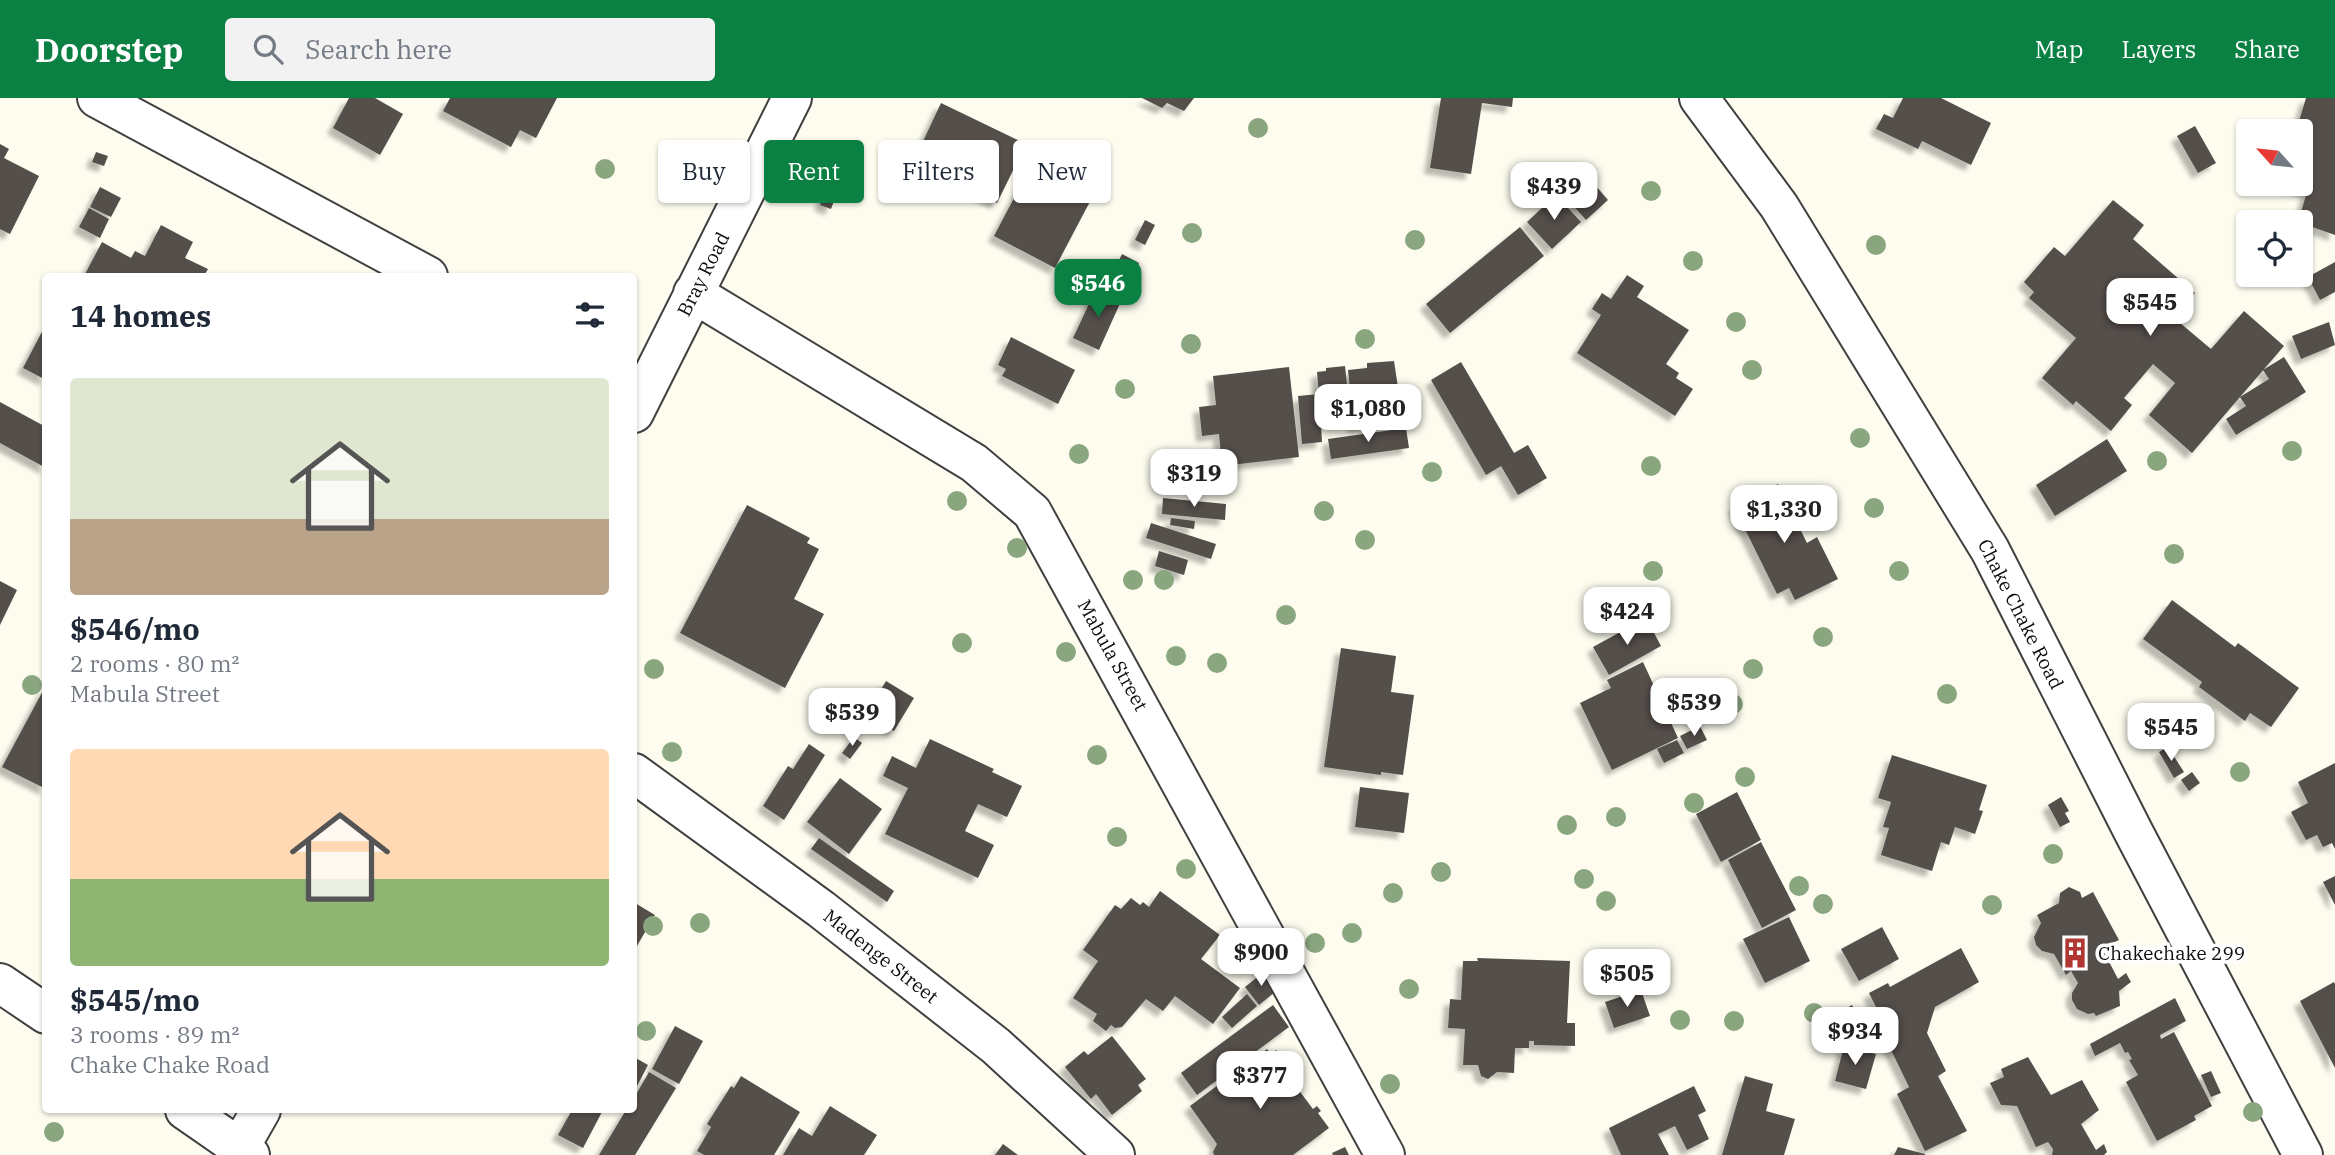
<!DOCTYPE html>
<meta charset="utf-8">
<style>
body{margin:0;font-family:"IBM Plex Serif",serif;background:#f2f2f3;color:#1f2937;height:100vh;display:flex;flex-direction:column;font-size:26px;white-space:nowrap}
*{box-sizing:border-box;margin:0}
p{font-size:23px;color:#747a83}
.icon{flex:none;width:38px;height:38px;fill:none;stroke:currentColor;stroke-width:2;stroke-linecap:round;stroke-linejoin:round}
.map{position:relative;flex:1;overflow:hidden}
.sheet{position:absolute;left:42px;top:175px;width:595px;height:840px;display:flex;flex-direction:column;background:#fff;border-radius:7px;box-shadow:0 2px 5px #0004}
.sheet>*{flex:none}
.guide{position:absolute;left:658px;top:42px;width:665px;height:63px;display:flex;gap:14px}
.needle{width:46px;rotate:297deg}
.tools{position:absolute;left:2236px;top:21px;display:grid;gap:14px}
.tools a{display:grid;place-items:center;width:77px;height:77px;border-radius:7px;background:#fff;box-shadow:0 2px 5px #0004;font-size:35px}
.price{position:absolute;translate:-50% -60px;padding:0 16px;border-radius:14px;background:#fff;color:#222;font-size:23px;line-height:46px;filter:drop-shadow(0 2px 4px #0008)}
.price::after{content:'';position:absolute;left:50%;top:42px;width:21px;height:16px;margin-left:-10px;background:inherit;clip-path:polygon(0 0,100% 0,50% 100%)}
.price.current{background:#0b8043;color:#fff}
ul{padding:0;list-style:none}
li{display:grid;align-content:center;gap:14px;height:371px;padding:0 28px}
li span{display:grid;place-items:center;height:217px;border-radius:7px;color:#555}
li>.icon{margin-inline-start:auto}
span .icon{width:126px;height:126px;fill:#fffc;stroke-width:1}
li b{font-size:30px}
h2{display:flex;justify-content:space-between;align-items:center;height:84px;padding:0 28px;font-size:30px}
.chip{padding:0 24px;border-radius:7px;background:#fff;box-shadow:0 2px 5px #0004;font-size:24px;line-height:63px}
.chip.current{background:#0b8043;color:#fff}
header{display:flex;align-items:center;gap:42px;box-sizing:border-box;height:98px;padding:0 35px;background:#0b8043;color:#fff}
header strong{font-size:33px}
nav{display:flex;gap:38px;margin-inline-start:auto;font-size:24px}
.search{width:490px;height:63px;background:#f2f2f3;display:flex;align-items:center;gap:18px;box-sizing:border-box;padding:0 24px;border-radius:7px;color:#747a83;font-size:26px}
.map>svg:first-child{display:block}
</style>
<header>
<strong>Doorstep</strong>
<div class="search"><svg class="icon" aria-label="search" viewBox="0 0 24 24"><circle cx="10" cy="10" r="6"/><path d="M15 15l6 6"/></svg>Search here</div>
<nav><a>Map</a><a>Layers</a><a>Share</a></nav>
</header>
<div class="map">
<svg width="2335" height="1057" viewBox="0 0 2335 1057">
<defs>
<filter id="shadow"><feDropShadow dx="-6" dy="6" stdDeviation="2" flood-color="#0004"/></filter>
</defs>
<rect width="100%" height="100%" fill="#fdfcef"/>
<path fill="#55504b" filter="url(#shadow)" d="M349,0H375L403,16L380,57L333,30Z
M450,0H557L536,40L520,32L511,49L443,13Z
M1142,0H1194L1184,13L1167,5L1162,10Z
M1441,0H1513L1512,9L1482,5L1471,76L1430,70Z
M1903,0H1941L1991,25L1971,67L1922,43L1918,51L1876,31L1884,16L1893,20Z
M2306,0H2335V137L2298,124L2307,94L2283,86H2301V33H2296Z
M941,5L1026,46L997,105L954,85L959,74L918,54Z
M2195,28L2216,65L2198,75L2177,38Z
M0,46L9,51L4,60L39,78L10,136L0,131Z
M96,54L108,58L104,68L92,64Z
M839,59L850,64L843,80L832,75Z
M1034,62L1095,94L1055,170L994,138Z
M1584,74L1608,102L1586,122L1561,94Z
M831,80L841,84L831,111L820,107Z
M100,89L121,100L111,119L90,109Z
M1556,97L1581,124L1552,151L1527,124Z
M2113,102L2144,127L2133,141L2195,195L2173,219L2211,251L2244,213L2284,248L2240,299L2269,281L2263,272L2284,259L2306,294L2236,337L2226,321L2246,308L2240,299L2192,355L2149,317L2175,285L2153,266L2124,300L2132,307L2111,333L2076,303L2073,307L2042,280L2076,240L2029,200L2034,194L2024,184L2054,149L2065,158Z
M89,110L109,121L100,140L79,129Z
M1145,122L1155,127L1145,147L1135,142Z
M161,127L193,144L185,160L208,171L204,178H84L102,144L131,160L135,153L145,158Z
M1520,129L1544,158L1450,235L1426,206Z
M1122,156L1139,165L1128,189L1110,181Z
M2335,164V194L2320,202L2308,179Z
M1627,177L1644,188L1637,199L1689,232L1666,266L1679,275L1676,280L1693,291L1675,318L1577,255L1601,217L1592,211L1602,195L1611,201Z
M1097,189L1122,201L1099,252L1073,240Z
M2329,224L2335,247L2301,261L2292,238Z
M46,226V282L23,270Z
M1011,239L1075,272L1058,306L1002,278L1006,271L998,267Z
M1394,263L1403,322L1354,329L1349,295L1392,288L1350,292L1348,272L1367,270V265Z
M1461,264L1514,355L1528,347L1547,380L1518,397L1501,368L1486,377L1431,282Z
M1345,268L1348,296L1322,298L1325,325L1321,326L1322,344L1302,346L1298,298L1319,296L1317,274L1326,273V270Z
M1289,269L1299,359L1222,368L1219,336L1202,338L1199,309L1216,307L1213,278Z
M0,304L46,329V370L0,345Z
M1406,330L1409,350L1331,361L1328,341Z
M2107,341L2127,373L2055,418L2036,387Z
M1778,386L1807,445L1817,439L1838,481L1795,502L1789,490L1777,496L1734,409Z
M1163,400L1226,406L1225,422L1162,416Z
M747,407L810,440L807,445L819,451L794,501L824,516L785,590L680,535Z
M1171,420L1195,423L1194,431L1170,427Z
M1151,425L1216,446L1211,461L1146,440Z
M1159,453L1188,462L1184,477L1155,468Z
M0,483L17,492L0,527Z
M2172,502L2235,549L2238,545L2299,590L2271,629L2250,615L2245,623L2199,589L2202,584L2143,541Z
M1646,520L1661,548L1609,577L1593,549Z
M1341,550L1396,558L1391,594L1414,597L1403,677L1381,674V677L1324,669Z
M1643,564L1678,640L1612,672L1580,605L1611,590L1607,582Z
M886,583L914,600L894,633L866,616Z
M46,587V691L2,669Z
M1700,628L1707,642L1687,651L1680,638Z
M854,639L862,645L850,661L842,655Z
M930,641L994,671L992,674L1022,688L1007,719L978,706L965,733L994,747L978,780L885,736L908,690L883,678L892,658L916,670Z
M1677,642L1684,655L1664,665L1657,651Z
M809,646L825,657L784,722L763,708L788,668L793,671Z
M2168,649L2184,674L2174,680L2159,654Z
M1892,657L1987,687L1979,712L1983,713L1975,736L1955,729L1949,747L1941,744L1932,773L1881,757L1889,730L1883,729L1891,704L1878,700Z
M2335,665V751L2332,745L2323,749L2317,737L2306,742L2291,714L2308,705L2298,684Z
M2192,674L2200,685L2189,693L2181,682Z
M840,680L882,711L849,756L807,724Z
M1360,689L1409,695L1404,735L1355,729Z
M1737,694L1761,742L1721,764L1696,716Z
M2061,699L2069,713L2065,715L2070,724L2060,729L2048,707Z
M819,740L894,793L887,804L811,751Z
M1761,744L1796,812L1762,830L1728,762Z
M2335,778V807L2323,784Z
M2069,789L2080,794L2082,800L2093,794L2119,842L2102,850L2118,881L2126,875L2131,884L2119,893L2120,908L2096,918L2094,915L2088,916L2077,911L2072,902V895L2078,885L2071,873L2066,877L2054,856L2042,853L2036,847L2034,839L2041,825L2037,817L2059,805L2060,795Z
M1160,793L1220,837L1201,861L1240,890L1213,926L1175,898L1163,913L1146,901L1122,929L1115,930L1111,927L1106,933L1093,923L1097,916L1073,900L1098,863L1083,852L1115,807L1121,811L1131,800L1140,807L1143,804L1149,809Z
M635,805L655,817L634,853V807Z
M1789,819L1810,863L1765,885L1743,841Z
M1882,829L1899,861L1859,883L1841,851Z
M1961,850L1979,884L1935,909L1927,935L1946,973L1938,978L1967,1033L1925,1053L1897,996L1909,989L1875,919L1880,917L1869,895L1888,885L1890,889Z
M1477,860L1570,863L1567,925H1575V948L1534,947V943H1529V950H1515L1514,975L1497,974L1488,981L1481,978L1478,967H1463L1465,931L1448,930L1450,901L1461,902L1463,863H1478Z
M1265,873L1275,894L1259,907L1245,889Z
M2334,884L2335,886V970L2300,903Z
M1641,892L1650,918L1614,930L1605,904Z
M1247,896L1257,908L1232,930L1222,919Z
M2175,900L2186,923L2160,937L2161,941L2174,934L2212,1008L2194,1018L2196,1022L2157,1043L2126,984L2138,977L2129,962L2132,961L2128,954L2125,955L2120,945L2095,958L2090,946Z
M1273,907L1289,929L1197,997L1181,975Z
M1852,907L1861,923L1847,931L1838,915Z
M675,928L703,943L679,986L652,971Z
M1112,938L1146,981L1138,987L1142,993L1112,1017L1096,996L1091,1001L1065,969L1084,953L1088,957Z
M1844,948L1876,956L1866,991L1835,983Z
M1267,951L1271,956L1276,952L1303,988L1298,991L1313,1011L1317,1008L1321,1013L1318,1015L1329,1030L1293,1057H1214L1213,1054L1217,1046L1190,1008L1230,978L1228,976L1248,962L1250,964Z
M634,959L648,967L634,994Z
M2028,959L2051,997L2082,982L2099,1012L2081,1026L2096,1052L2104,1046L2107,1054L2104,1057H2052L2053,1051L2048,1044L2036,1049L2017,1008L2001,1007L1990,985L2004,979L2001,971Z
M2211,973L2221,995L2211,999L2201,977Z
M649,974L676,990L635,1057H599L626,1012H634V1000Z
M741,978L800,1014L774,1057H704L697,1053L711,1029L707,1026L731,988L734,990Z
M1745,978L1773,986L1766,1013L1795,1021L1784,1057H1722Z
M1694,988L1706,1013L1698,1017L1709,1041L1687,1052L1675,1028L1658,1036L1669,1057H1621L1609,1030Z
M830,1008L877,1037L864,1057H783L799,1030L812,1038Z
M572,1012H603L583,1050L558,1037Z
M1003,1046L1018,1057H995Z
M1345,1049L1349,1057H1333L1332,1055Z
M1898,1049L1925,1056V1057H1894Z"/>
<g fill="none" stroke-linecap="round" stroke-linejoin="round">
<g stroke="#404040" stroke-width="42">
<path id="minor" d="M97,0L428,178
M1699,0L1779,108L1990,452L2134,735L2303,1057
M693,195L974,365L1032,414L1385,1057
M634,315L792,0
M634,675L821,811L996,948L1115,1057
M0,885L46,916
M185,1012L250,1057
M240,1049L261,1012"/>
</g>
<use href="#minor" stroke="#fff" stroke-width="38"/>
</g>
<g fill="#8aa67f">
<circle cx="1258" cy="30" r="10"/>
<circle cx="605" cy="71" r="10"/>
<circle cx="1651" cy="93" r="10"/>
<circle cx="1192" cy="135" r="10"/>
<circle cx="1415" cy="142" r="10"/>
<circle cx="1876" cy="147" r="10"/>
<circle cx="1693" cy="163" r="10"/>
<circle cx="1736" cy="224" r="10"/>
<circle cx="1365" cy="241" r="10"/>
<circle cx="1191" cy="246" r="10"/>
<circle cx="1752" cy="272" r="10"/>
<circle cx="1125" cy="291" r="10"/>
<circle cx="1860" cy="340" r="10"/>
<circle cx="2292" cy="353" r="10"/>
<circle cx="1079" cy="356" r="10"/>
<circle cx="2157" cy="363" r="10"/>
<circle cx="1651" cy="368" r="10"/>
<circle cx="1432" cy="374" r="10"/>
<circle cx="957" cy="403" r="10"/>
<circle cx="1874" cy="410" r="10"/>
<circle cx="1324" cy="413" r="10"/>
<circle cx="1365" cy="442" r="10"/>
<circle cx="1017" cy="450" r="10"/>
<circle cx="2174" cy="456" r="10"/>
<circle cx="1653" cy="473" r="10"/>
<circle cx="1899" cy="473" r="10"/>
<circle cx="1133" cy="482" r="10"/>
<circle cx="1164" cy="482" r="10"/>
<circle cx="1286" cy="517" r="10"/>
<circle cx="1616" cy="518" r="10"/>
<circle cx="1823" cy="539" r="10"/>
<circle cx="962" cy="545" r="10"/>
<circle cx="1066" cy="554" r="10"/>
<circle cx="1176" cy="558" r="10"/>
<circle cx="1217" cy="565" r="10"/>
<circle cx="654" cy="571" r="10"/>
<circle cx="1753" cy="571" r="10"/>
<circle cx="32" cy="587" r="10"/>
<circle cx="1947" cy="596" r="10"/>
<circle cx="1733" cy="606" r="10"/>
<circle cx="672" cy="654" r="10"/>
<circle cx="1097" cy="657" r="10"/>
<circle cx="2240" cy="674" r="10"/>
<circle cx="1745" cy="679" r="10"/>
<circle cx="1694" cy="705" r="10"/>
<circle cx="1616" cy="719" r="10"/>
<circle cx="1567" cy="727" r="10"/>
<circle cx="1117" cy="739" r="10"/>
<circle cx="2053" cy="756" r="10"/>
<circle cx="1186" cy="771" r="10"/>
<circle cx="1441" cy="774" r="10"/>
<circle cx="1584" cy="781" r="10"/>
<circle cx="1799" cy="788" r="10"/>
<circle cx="1393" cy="795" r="10"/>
<circle cx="1606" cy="803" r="10"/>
<circle cx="1823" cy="806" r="10"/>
<circle cx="1992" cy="807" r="10"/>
<circle cx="700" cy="825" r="10"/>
<circle cx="653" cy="828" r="10"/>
<circle cx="1352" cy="835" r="10"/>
<circle cx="1315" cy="845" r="10"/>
<circle cx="1409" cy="891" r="10"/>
<circle cx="1814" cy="915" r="10"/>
<circle cx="1680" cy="922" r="10"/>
<circle cx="1734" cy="923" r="10"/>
<circle cx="646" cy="933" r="10"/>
<circle cx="1390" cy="986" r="10"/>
<circle cx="2253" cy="1014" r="10"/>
<circle cx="54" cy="1034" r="10"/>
</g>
<defs>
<g id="building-bare" transform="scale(2.415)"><path d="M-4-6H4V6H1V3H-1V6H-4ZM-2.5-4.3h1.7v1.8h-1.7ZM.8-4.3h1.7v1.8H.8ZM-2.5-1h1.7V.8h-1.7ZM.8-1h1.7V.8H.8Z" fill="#b03733" stroke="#fff" stroke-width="2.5" paint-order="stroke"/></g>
</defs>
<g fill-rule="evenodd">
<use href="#building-bare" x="2075" y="855"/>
</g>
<g text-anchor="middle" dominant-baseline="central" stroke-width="7" stroke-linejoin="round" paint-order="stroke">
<g font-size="19" fill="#0d0d0d" stroke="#fff">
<text transform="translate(703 176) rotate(-63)">Bray Road</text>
<text transform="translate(2021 516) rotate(63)">Chake Chake Road</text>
<text transform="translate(1113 557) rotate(61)">Mabula Street</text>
<text transform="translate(881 858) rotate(38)">Madenge Street</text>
</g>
<g font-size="19" fill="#0d0d0d" stroke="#fff" text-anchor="start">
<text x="2098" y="855">Chakechake 299</text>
</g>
</g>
</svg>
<div class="tools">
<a><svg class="needle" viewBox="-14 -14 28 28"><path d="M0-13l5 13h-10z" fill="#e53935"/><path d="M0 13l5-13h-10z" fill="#747a83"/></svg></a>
<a><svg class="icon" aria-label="locate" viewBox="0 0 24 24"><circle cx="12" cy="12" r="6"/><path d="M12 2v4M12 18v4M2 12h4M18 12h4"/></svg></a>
</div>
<b class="price" style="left:1554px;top:124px">$439</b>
<b class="price current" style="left:1098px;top:221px">$546</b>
<b class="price" style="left:2150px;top:240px">$545</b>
<b class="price" style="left:1368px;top:346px">$1,080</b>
<b class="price" style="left:1194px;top:411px">$319</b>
<b class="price" style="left:1784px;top:447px">$1,330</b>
<b class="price" style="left:1627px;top:549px">$424</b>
<b class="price" style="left:1694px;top:640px">$539</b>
<b class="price" style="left:852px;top:650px">$539</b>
<b class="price" style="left:2171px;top:665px">$545</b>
<b class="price" style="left:1261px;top:890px">$900</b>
<b class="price" style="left:1627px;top:911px">$505</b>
<b class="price" style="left:1855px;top:969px">$934</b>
<b class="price" style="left:1260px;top:1013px">$377</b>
<div class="guide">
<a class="chip">Buy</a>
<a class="chip current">Rent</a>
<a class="chip">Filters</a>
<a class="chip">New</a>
</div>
<section class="sheet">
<h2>14 homes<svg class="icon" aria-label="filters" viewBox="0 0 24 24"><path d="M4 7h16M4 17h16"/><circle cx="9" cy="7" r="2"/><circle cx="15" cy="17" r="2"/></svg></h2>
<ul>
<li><span style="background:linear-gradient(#dfe7d0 65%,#b9a48a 0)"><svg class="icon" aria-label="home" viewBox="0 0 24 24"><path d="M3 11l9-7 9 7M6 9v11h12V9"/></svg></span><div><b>$546/mo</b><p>2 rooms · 80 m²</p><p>Mabula Street</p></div></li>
<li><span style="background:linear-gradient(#ffd9b3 60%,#8fb573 0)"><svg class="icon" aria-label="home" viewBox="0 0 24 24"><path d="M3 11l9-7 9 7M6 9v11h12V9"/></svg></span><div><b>$545/mo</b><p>3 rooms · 89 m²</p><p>Chake Chake Road</p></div></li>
</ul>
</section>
</div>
